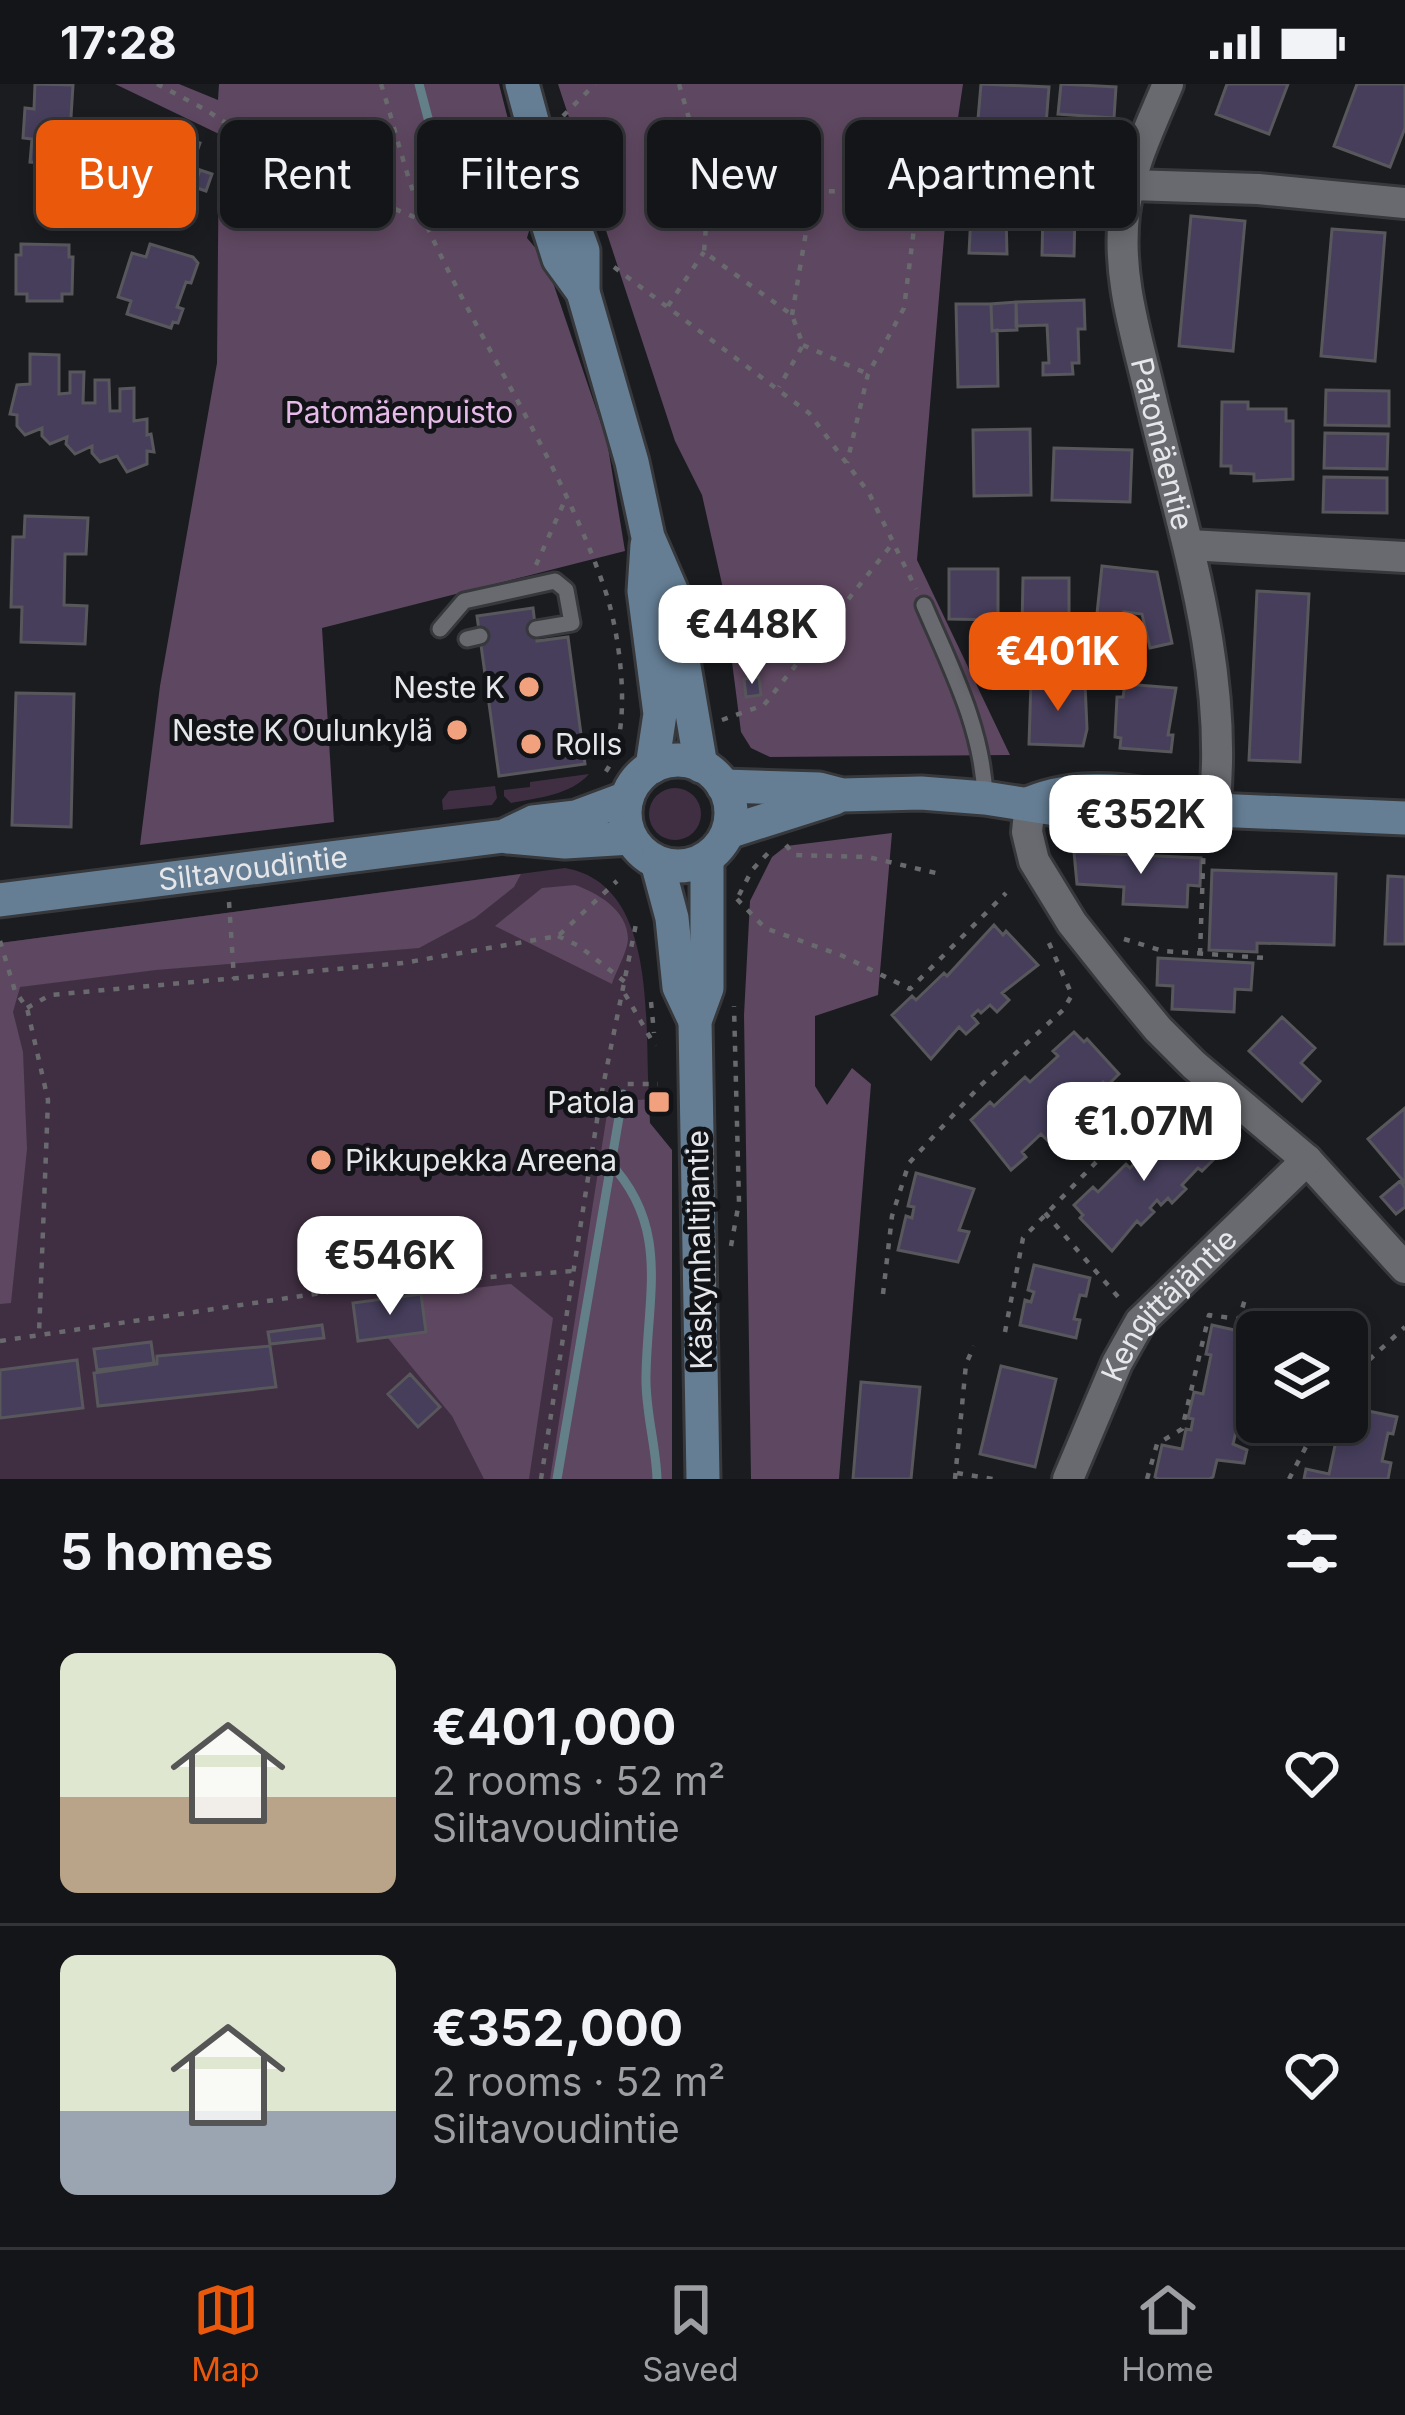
<!DOCTYPE html>
<meta charset="utf-8">
<style>
body{margin:0;font-family:Inter,sans-serif;background:#1d1e21;color:#f1f3f6;height:100vh;display:flex;flex-direction:column;font-size:45px;white-space:nowrap}
*{box-sizing:border-box;margin:0}
p{font-size:39px;color:#9d9fa2}
.icon{flex:none;width:66px;height:66px;fill:none;stroke:currentColor;stroke-width:2;stroke-linecap:round;stroke-linejoin:round}
.map{position:relative;height:1395px;overflow:hidden}
.panel{display:flex;flex-direction:column;background:#141518;flex:1}
.panel>*{flex:none}
.hud{position:absolute;left:36px;top:36px;width:1335px;height:108px;display:flex;gap:24px}
.fabs{position:absolute;left:1236px;top:1227px;display:grid;gap:24px}
.fabs a{display:grid;place-items:center;width:132px;height:132px;border-radius:18px;background:#141518;box-shadow:0 6px 18px #0003,0 0 0 3px #333437;font-size:60px}
.price{position:absolute;translate:-50% -102px;padding:0 27px;border-radius:24px;background:#fff;color:#222;font-size:39px;line-height:78px;filter:drop-shadow(0 3px 6px #0008)}
.price::after{content:'';position:absolute;left:50%;top:72px;width:36px;height:27px;margin-left:-18px;background:inherit;clip-path:polygon(0 0,100% 0,50% 100%)}
.price.active{background:#ea580c;color:#fff}
ul{padding:0;list-style:none}
li{display:flex;align-items:center;gap:36px;height:300px;padding:0 60px}
li+li{border-top:3px solid #333437}
li span{display:grid;place-items:center;flex:none;width:336px;height:240px;border-radius:18px;color:#555}
li>.icon{margin-inline-start:auto}
span .icon{width:144px;height:144px;fill:#fffc;stroke-width:1}
li b{font-size:51px}
h2{display:flex;justify-content:space-between;align-items:center;height:144px;padding:0 60px;font-size:51px}
.pill{padding:0 42px;border-radius:18px;background:#141518;box-shadow:0 6px 18px #0003,0 0 0 3px #333437;font-size:42px;line-height:108px}
.pill.active{background:#ea580c;color:#fff}
.status{display:flex;justify-content:space-between;align-items:center;height:84px;padding:0 60px;background:#141518;direction:ltr}
.status svg{height:33px;fill:currentColor}
.menu{display:flex;justify-content:space-around;align-items:center;height:168px;border-top:3px solid #333437;background:#141518;font-size:33px;color:#9d9fa2}
.menu a{display:grid;justify-items:center;gap:6px}
.menu .active{color:#ea580c}
.map>svg:first-child{display:block}
</style>
<div class="status"><b>17:28</b><svg viewBox="0 0 49 12"><path d="M0 12V9h3v3zM5 12V6h3v6zM10 12V3h3v9zM15 12V0h3v12zM26 1h20v11H26zM47 4h2v5h-2z"/></svg></div>
<div class="map">
<svg width="1405" height="1395" viewBox="0 0 1405 1395">
<rect width="100%" height="100%" fill="#1a1c20"/>
<path fill="#402f42" d="M589,690C571,711 537,714 511,719L504,712V706L530,703V698Z
M495,702L497,714L492,721L443,726L442,716L449,707Z
M649 730a26 26 0 1 1 52 0a26 26 0 1 1-52 0Z
M565,784C659,800 644,941 649,1015H639L637,1395H0V859Z"/>
<path fill="#5e4760" d="M115,0H179L218,16L219,0H499L533,133L527,154L545,175L607,357L625,467L322,544L334,738L140,761L160,602L217,279L219,50Z
M558,0H963L953,68L1119,71L1113,103L948,106L917,476L1010,671L770,673L751,664L741,648L722,500L702,411L675,357Z
M892,749L878,911L815,932V1002L827,1021L852,984L871,1000L839,1395H751L744,931L750,817L772,773L786,762Z
M521,790L514,803L475,834L419,864L156,886L20,903L13,928L23,968L27,1065L11,1219L0,1220V859Z
M575,801C598,809 627,826 628,854C628,867 616,887 612,900L495,842L542,804Z
M649,1015L650,1039L672,1066V1395H550L609,1017Z
M511,1200L553,1234L529,1395H484L452,1332L387,1253L426,1248L421,1210Z"/>
<g fill="none" stroke-linecap="round" stroke-linejoin="round">
<path stroke="#638089" stroke-width="9" d="M419,0L442,87
M609,1078C671,1143 647,1212 646,1292C645,1326 656,1361 657,1395
M557,1395L623,1010"/>
</g>
<path fill="#463e5b" stroke="#58575c" stroke-width="3" d="M35,0L73,1L68,81L30,78L32,55L23,54L25,24L34,25Z
M981,0L1049,3L1045,53L977,47Z
M1061,0L1116,3L1114,34L1058,30Z
M1227,0H1288L1269,50L1216,30Z
M1357,0H1405V44L1390,83L1334,62Z
M148,38L194,52L193,57L200,59L193,79L186,77L178,103L185,105L178,126L172,124L170,128L124,113L128,98L119,95L134,50L142,52Z
M200,86L212,90L206,107L194,103Z
M1043,128L1075,129L1074,172L1042,171Z
M971,130H1006L1007,170L969,169Z
M1191,132L1245,137L1233,267L1179,262Z
M1332,145L1385,149L1375,277L1321,272Z
M21,160L69,161V173H73L72,210H62V217H27V210H16V171H21Z
M150,160L193,173L198,179L191,199L186,198L177,223L183,225L178,239L173,238L171,244L127,230L131,217L118,213L132,169L146,173Z
M1084,216L1085,245H1078L1079,279H1072L1073,290L1043,291V279H1049L1047,241L1016,242V218Z
M1016,218L1017,246L992,247L991,220Z
M956,220H991L992,247L997,246L998,302L958,303Z
M30,270L59,271V310L70,309V288H84L83,319H95V296H109L110,327H120V305L134,304V337L147,335V351L151,350L154,368L147,367V380L127,388L117,372L100,378L92,369V362L75,370L66,360L67,353L50,360L42,352V344L25,351L17,342V331L10,330L17,301L30,300Z
M1326,306L1389,307V342L1325,341Z
M1222,318H1248V325H1286V337H1293V395L1254,397V390L1231,389V382H1221Z
M1030,345L1031,411L974,412L973,346Z
M1325,349L1388,350L1387,385L1324,384Z
M1054,364L1132,366L1130,418L1052,416Z
M1324,393L1387,394V429L1323,428Z
M25,432L88,434L86,470H65L64,521L87,522L85,560L21,558L22,523H11L13,453H24Z
M1102,482L1157,488L1172,559L1150,564L1142,530L1124,528L1121,560L1094,558Z
M949,485H998V536L949,535Z
M1023,494H1069V545L1022,544Z
M1257,507L1309,510L1300,678L1249,676Z
M533,524L537,557L568,553L585,680L499,692L477,532Z
M759,593L761,611L746,613L744,595Z
M1031,597L1085,599L1087,645L1083,662L1029,660Z
M1125,600L1176,604L1168,651H1173L1171,668L1120,664L1121,654L1115,653L1117,613H1123Z
M16,609L74,610L71,743L12,741Z
M1074,768L1201,774L1200,802L1188,801L1187,823L1123,820L1124,803L1077,800Z
M1212,786L1336,790L1334,861L1257,859V868L1209,866Z
M1388,792L1405,793V860H1385Z
M994,841L1003,851L1006,847L1038,881L1002,909L1009,916L997,928L990,921L981,929L978,926L972,932L978,939L966,950L959,943L931,975L892,931L912,912L916,916L944,889L947,892Z
M1158,874L1253,879L1251,906L1235,905L1234,928L1172,925L1173,902L1157,901Z
M1282,933L1315,964L1301,979L1320,997L1302,1017L1249,967Z
M1074,948L1084,958L1087,955L1119,990L1107,1002L1103,998L1083,1017L1090,1023L1076,1036L1070,1029L1062,1036L1060,1033L1054,1039L1060,1046L1048,1057L1041,1050L1022,1068L1026,1073L1011,1086L971,1036L990,1018L994,1022L1025,993L1030,998L1058,972L1053,967Z
M1405,1024V1099L1368,1055Z
M1170,1033L1215,1074L1202,1087L1198,1084L1182,1101L1186,1105L1172,1119L1168,1114L1161,1121L1157,1116L1150,1124L1154,1128L1141,1141L1137,1137L1112,1167L1080,1134L1083,1131L1074,1121L1093,1103L1098,1108L1126,1080L1130,1084L1155,1058L1151,1053Z
M916,1089L974,1105L959,1146L969,1148L958,1178L898,1166L906,1132L912,1134L914,1123L908,1122Z
M1400,1097L1405,1104V1123L1396,1130L1381,1113Z
M1034,1181L1090,1194L1086,1212L1080,1211L1074,1235L1080,1236L1076,1254L1020,1241L1025,1216L1031,1218L1034,1208L1028,1206Z
M421,1210L426,1248L358,1257L353,1219Z
M322,1241L324,1254L270,1260L268,1248Z
M1212,1241L1257,1251V1312L1254,1323L1245,1321L1243,1333L1250,1334L1246,1350L1236,1348L1233,1360L1247,1366L1244,1379L1217,1376L1213,1393L1209,1395H1159L1155,1393L1162,1361L1182,1365L1186,1345L1191,1346L1193,1335L1188,1334L1194,1308L1203,1310L1211,1271L1206,1270Z
M151,1258L154,1279L97,1286L94,1265Z
M270,1262L276,1303L98,1322L94,1289L157,1280V1272Z
M77,1276L83,1324L0,1334V1286Z
M1001,1282L1056,1295L1035,1383L980,1370Z
M410,1290L440,1323L418,1343L388,1310Z
M861,1298L920,1303L911,1395H853Z
M1349,1323L1397,1333L1393,1350L1388,1349L1382,1377L1391,1379L1388,1395H1304L1306,1385L1329,1390L1337,1352L1331,1351L1334,1338H1347Z"/>
<g fill="none" stroke-linecap="round" stroke-linejoin="round">
<g stroke="#37383b" stroke-width="21">
<path id="service" d="M924,521C951,584 983,645 985,714
M440,545L464,517L555,497L566,506L572,539L536,545
M467,555L480,552"/>
</g>
<g stroke="#37383b" stroke-width="36">
<g id="minor">
<path id="s1" d="M1168,0C1151,41 1129,85 1124,130C1117,193 1136,250 1150,310C1182,446 1230,585 1214,726"/>
<path d="M1130,101L1258,105L1405,119"/>
<path d="M1189,461L1405,473"/>
<path d="M1030,719L1027,748L1034,777L1072,839L1115,893L1158,945L1194,981L1307,1076L1405,1184"/>
<path id="s2" d="M1068,1395L1117,1279L1140,1238L1307,1076"/>
</g>
</g>
<g stroke="#37383b" stroke-width="39">
<g id="secondary">
<path d="M522,0L550,103L546,134L559,175L583,208"/>
<path d="M550,103L568,126L583,167V208L632,378L648,453L671,506L701,682"/>
<path d="M647,461L644,507L660,630L652,683"/>
<circle cx="678" cy="729" r="53"/>
<path d="M723,702L819,705L842,711L921,709L985,714L1100,732L1139,734L1214,726L1405,734"/>
<path d="M1030,719C1082,698 1135,707 1188,720"/>
<path d="M728,748L835,714"/>
<path d="M508,753L565,758L631,754"/>
<path d="M657,778L672,834L679,903L695,937"/>
<path id="s3" d="M0,816L504,752L533,738L576,733L627,714"/>
<path d="M703,1395L695,937L707,904V774"/>
</g>
</g>
<path stroke="#696a6e" stroke-width="4.5" stroke-dasharray="6 9" stroke-linecap="butt" d="M157,0L206,26L295,84L424,137H500L518,144
M381,0C396,46 406,96 426,140C481,262 560,376 604,503C620,547 635,651 604,690
M679,0L709,103L704,168L792,231L803,261L779,303
M563,32L595,0
M709,103L801,108L919,105L904,224L868,290L847,379
M614,183L809,329L869,409L916,505
M668,222L704,168
M792,231L806,148L801,108
M803,261L868,290
M536,481L566,414
M722,636L764,621L893,459
M786,761L794,771L868,773L940,790
M739,811L752,786L770,767
M737,815L765,844L843,872L910,905L1006,809
M229,818L234,895
M558,852L579,862L625,898
M1124,855L1163,867L1266,874
M0,857L15,907L27,924L48,1016L39,1250
M1200,870L1204,755
M625,910L655,962
M651,918L654,949
M27,924L50,911L403,879L558,852L617,797
M602,1015L626,1000H658
M1045,1129L1120,1215
M731,1162L739,1118L734,922
M883,1210L892,1132L909,1079L980,1002L1063,926L1072,911L1049,859
M1005,1248L1023,1154L1129,1044
M0,1257L368,1202L573,1187
M1347,1296L1405,1243
M957,1389L993,1395
M541,1395L600,1017L637,835
M955,1395L966,1280L974,1262
M1147,1395L1157,1360L1182,1345L1209,1231L1239,1235L1246,1212
M1289,1395L1319,1338"/>
<use href="#service" stroke="#686a6f" stroke-width="15"/>
<use href="#minor" stroke="#686a6f" stroke-width="30"/>
<use href="#secondary" stroke="#657e94" stroke-width="33"/>
</g>
<g fill="#f2a17e" stroke="#111317" stroke-width="4.5">
<circle cx="529" cy="603" r="12"/>
<circle cx="457" cy="646" r="12"/>
<circle cx="531" cy="660" r="12"/>
<rect x="647" y="1006" width="24" height="24" rx="6"/>
<circle cx="321" cy="1076" r="12"/>
</g>
<g text-anchor="middle" dominant-baseline="central" stroke-width="10" stroke-linejoin="round" paint-order="stroke">
<g font-size="30" fill="#e6bae9" stroke="#111317">
<text x="399" y="328">Patomäenpuisto</text>
</g>
<g font-size="30" fill="#e6e7ea" stroke="#111317">
<text stroke="none"><textPath href="#s1" startOffset="372">Patomäentie</textPath></text>
<text stroke="none"><textPath href="#s3" startOffset="255">Siltavoudintie</textPath></text>
<text transform="translate(699 1166) rotate(-91)">Käskynhaltijantie</text>
<text stroke="none"><textPath href="#s2" startOffset="204">Kengittäjäntie</textPath></text>
</g>
<g font-size="30" fill="#e6e7ea" stroke="#111317" text-anchor="end">
<text x="505" y="603">Neste K</text>
<text x="433" y="646">Neste K Oulunkylä</text>
<text x="555" y="660" text-anchor="start">Rolls</text>
<text x="635" y="1018">Patola</text>
<text x="345" y="1076" text-anchor="start">Pikkupekka Areena</text>
</g>
</g>
</svg>
<div class="fabs">
<a><svg class="icon" aria-label="layers" viewBox="0 0 24 24"><path d="M12 4l9 5-9 5-9-5zM3 14l9 5 9-5"/></svg></a>
</div>
<b class="price" style="left:752px;top:603px">€448K</b>
<b class="price active" style="left:1058px;top:630px">€401K</b>
<b class="price" style="left:1141px;top:793px">€352K</b>
<b class="price" style="left:1144px;top:1100px">€1.07M</b>
<b class="price" style="left:390px;top:1234px">€546K</b>
<div class="hud">
<a class="pill active">Buy</a>
<a class="pill">Rent</a>
<a class="pill">Filters</a>
<a class="pill">New</a>
<a class="pill">Apartment</a>
</div>
</div>
<section class="panel">
<h2>5 homes<svg class="icon" aria-label="filters" viewBox="0 0 24 24"><path d="M4 7h16M4 17h16"/><circle cx="9" cy="7" r="2"/><circle cx="15" cy="17" r="2"/></svg></h2>
<ul>
<li><span style="background:linear-gradient(#dfe7d0 60%,#b9a48a 0)"><svg class="icon" aria-label="home" viewBox="0 0 24 24"><path d="M3 11l9-7 9 7M6 9v11h12V9"/></svg></span><div><b>€401,000</b><p>2 rooms · 52 m²</p><p>Siltavoudintie</p></div><svg class="icon" aria-label="heart" viewBox="0 0 24 24"><path d="M12 20l-8-8c-3-5 5-10 8-4 3-6 11-1 8 4z"/></svg></li>
<li><span style="background:linear-gradient(#dfe7d0 65%,#9aa5b1 0)"><svg class="icon" aria-label="home" viewBox="0 0 24 24"><path d="M3 11l9-7 9 7M6 9v11h12V9"/></svg></span><div><b>€352,000</b><p>2 rooms · 52 m²</p><p>Siltavoudintie</p></div><svg class="icon" aria-label="heart" viewBox="0 0 24 24"><path d="M12 20l-8-8c-3-5 5-10 8-4 3-6 11-1 8 4z"/></svg></li>
</ul>
</section>
<nav class="menu">
<a class="active"><svg class="icon" aria-label="map" viewBox="0 0 24 24"><path d="M3 6l6-2 6 2 6-2v14l-6 2-6-2-6 2zM9 4v14M15 6v14"/></svg>Map</a>
<a><svg class="icon" aria-label="saved" viewBox="0 0 24 24"><path d="M7 4h10v16l-5-4-5 4z"/></svg>Saved</a>
<a><svg class="icon" aria-label="home" viewBox="0 0 24 24"><path d="M3 11l9-7 9 7M6 9v11h12V9"/></svg>Home</a>
</nav>
